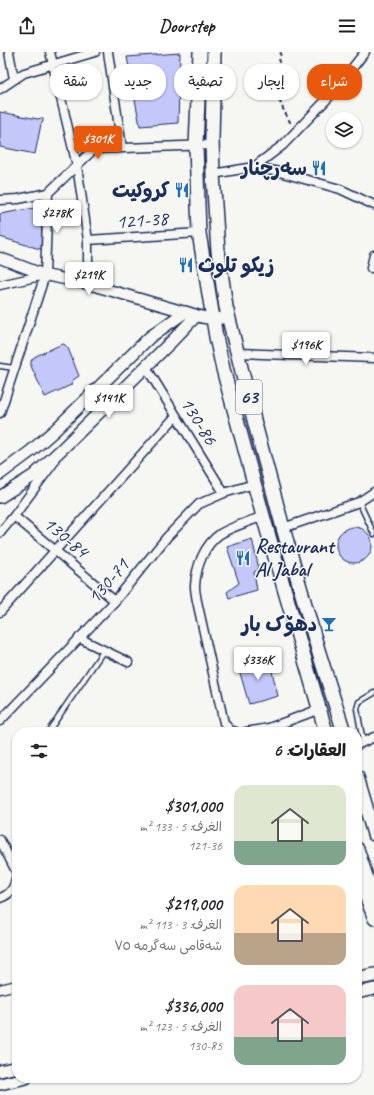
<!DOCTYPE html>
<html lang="ar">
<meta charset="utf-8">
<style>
body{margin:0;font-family:Caveat,"Playpen Sans Arabic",sans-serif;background:#f2f2f2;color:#202124;direction:rtl;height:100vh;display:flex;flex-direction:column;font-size:15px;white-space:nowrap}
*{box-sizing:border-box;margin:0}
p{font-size:13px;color:#757577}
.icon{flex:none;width:22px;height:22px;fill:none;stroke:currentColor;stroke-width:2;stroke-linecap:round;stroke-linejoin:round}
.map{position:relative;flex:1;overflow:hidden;direction:ltr}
.details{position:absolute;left:12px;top:675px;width:350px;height:356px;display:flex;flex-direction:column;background:#fff;border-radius:16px;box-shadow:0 1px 3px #0004;direction:rtl}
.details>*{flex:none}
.guide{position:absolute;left:12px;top:12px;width:350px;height:36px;direction:rtl;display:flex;gap:8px}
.buttons{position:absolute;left:326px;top:60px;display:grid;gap:8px}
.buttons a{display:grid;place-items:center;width:36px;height:36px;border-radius:50%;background:#fff;box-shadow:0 1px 3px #0004;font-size:20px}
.price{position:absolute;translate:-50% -34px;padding:0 9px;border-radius:4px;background:#fff;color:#222;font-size:13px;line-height:26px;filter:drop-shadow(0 1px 2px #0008)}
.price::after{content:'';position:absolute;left:50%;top:24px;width:12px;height:9px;margin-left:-6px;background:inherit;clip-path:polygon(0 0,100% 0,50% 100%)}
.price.on{background:#ea580c;color:#fff}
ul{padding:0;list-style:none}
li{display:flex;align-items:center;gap:12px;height:100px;padding:0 16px}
li span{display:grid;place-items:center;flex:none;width:112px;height:80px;border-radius:12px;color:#555}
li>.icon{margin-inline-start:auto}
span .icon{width:48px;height:48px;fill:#fffc;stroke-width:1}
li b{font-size:17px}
h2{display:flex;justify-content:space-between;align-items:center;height:48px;padding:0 16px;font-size:17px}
.chip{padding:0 14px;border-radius:16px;background:#fff;box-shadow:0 1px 3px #0004;font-size:14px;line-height:36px}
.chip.on{background:#ea580c;color:#fff}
header{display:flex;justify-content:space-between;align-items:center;height:52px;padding:0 16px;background:#fff;font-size:18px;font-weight:700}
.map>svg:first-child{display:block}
</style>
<header><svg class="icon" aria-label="menu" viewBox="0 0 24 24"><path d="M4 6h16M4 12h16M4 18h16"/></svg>Doorstep<svg class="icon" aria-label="share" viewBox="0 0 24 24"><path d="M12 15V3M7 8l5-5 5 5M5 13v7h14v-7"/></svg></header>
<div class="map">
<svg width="374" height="1043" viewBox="0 0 374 1043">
<rect width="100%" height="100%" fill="#f6f6f2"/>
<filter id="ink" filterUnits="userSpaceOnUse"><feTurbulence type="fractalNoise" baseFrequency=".025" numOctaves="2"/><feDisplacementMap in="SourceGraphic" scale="8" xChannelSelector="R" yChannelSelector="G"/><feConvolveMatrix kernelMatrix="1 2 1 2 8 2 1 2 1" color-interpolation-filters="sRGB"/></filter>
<g filter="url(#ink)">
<path fill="#c3c7f9" stroke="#1b2f5e" d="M180,1L178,71L140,74L127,5Z
M0,60L38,67L41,66L43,67V70L41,72L35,102L0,95Z
M40,155L43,198L0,185V162Z
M64,292L68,296L79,324L73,328L71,333L45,345L31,314V309L33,306L36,304L60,293Z
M336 493a18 18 0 1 1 36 0a18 18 0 1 1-36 0Z
M252,487L259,517L254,520L257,538L229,546L227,540L239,531L227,495Z
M269,607L278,644L249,652L238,614Z"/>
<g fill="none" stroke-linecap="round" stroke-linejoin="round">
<g stroke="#1b2f5e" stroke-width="7">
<path id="service" d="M0,314L14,316
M359,450L374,482
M48,680L104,598
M363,690L357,657L359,650L374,641"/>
</g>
<g stroke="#1b2f5e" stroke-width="11">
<path id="minor" d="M9,0L14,27
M50,0L77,114L88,188V232
M108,0L122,96
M0,37L24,21L95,0
M254,115L279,120L340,137L374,153
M213,122L254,115L283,93L331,43L365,0
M0,148L18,147L48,141L94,97L212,93
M88,188L199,181
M371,216L374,203
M0,233L45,223
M238,301L374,306
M146,315L224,441
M0,361L45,223L48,141
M14,464L115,549
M283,476L359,450L374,440
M0,481L14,464L54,410
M0,560L176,364
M79,586L128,610
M0,669L115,549L167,485L199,452L224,441L254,432
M236,680L230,678L224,671L197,549C196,544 195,539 195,534C196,515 204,493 220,482C233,474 249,470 263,464
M246,680L269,676L320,657
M357,693L374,685
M0,788L17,821
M0,846C12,842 15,834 17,822
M0,937L17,933"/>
</g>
<g stroke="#1b2f5e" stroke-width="13">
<path id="tertiary" d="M0,206L45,223L88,232L185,260"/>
</g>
<g stroke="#1b2f5e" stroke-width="14">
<path id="secondary" d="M0,422L31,399L55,378L150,285L185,260C200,265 213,269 228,265
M0,445L33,424L63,396L173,288L196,264
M357,817L362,836L374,867
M357,941L374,937
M0,1019L17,1015
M0,1032L26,1026"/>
</g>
<g stroke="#1b2f5e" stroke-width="16">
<path id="primary" d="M200,0L196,94L199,181L216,285L223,317L263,464L326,680
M214,0L212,87L213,122L218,199L226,255L255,372L283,476L319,601L344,680
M357,725L374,782
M357,797L374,848
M365,925L374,923"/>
</g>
<path stroke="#1b2f5e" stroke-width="2" stroke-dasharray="4 3" stroke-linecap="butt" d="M281,0C278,15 274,31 279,47C282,56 287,64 291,72"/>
<use href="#service" stroke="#f6f6f2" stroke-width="4"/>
<use href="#minor" stroke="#f6f6f2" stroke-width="8"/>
<use href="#tertiary" stroke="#f6f6f2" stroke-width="10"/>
<use href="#secondary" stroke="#f6f6f2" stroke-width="11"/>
<use href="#primary" stroke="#f6f6f2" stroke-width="13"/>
</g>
</g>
<defs>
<g id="restaurant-bare" transform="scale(1.2)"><path d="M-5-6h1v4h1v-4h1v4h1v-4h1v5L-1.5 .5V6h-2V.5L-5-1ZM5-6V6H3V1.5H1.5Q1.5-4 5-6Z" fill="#1f6fb2" stroke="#f6f6f2" stroke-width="2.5" paint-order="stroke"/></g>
<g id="bar-bare" transform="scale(1.2)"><path d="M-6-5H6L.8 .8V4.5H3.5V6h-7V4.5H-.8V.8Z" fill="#1f6fb2" stroke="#f6f6f2" stroke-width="2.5" paint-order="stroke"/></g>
</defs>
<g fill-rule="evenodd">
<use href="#restaurant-bare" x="319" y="116"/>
<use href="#restaurant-bare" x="182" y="138"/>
<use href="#restaurant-bare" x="186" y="213"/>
<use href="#restaurant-bare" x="243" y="506"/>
<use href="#bar-bare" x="329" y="572"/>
</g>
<g text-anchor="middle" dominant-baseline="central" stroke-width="3" stroke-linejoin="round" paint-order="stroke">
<rect fill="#f6f6f2" stroke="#5d6b8a" stroke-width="1" x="236" y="328" width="26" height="34" rx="3"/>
<g font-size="19" font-weight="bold" fill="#1b2f5e">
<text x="249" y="345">63</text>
</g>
<g font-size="20" font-weight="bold" fill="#1b2f5e" stroke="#f6f6f2" text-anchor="end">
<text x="307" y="116">سەرچنار</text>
<text x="170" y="138">كروكيت</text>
<text x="198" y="213" text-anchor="start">زيكو تلوث</text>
<text x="255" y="494" text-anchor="start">Restaurant<tspan x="255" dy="23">Al Jabal</tspan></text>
<text x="317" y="572">دهۆک بار</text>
</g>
<g font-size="20" fill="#1b2f5e" stroke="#f6f6f2">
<text transform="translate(142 168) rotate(-4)">121-38</text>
<text transform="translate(199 369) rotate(58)">130-86</text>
<text transform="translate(66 485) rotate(40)">130-84</text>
<text transform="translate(108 529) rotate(-49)">130-71</text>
</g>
</g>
</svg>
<div class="buttons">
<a><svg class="icon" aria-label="layers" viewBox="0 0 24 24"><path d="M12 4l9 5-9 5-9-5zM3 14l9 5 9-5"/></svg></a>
</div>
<b class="price on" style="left:98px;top:108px">$301K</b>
<b class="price" style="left:57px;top:182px">$278K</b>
<b class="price" style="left:89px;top:244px">$219K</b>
<b class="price" style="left:306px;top:314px">$196K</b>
<b class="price" style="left:109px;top:367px">$141K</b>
<b class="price" style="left:258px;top:629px">$336K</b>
<div class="guide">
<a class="chip on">شراء</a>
<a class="chip">إيجار</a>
<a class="chip">تصفية</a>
<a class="chip">جديد</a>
<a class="chip">شقة</a>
</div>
<section class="details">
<h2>العقارات: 6<svg class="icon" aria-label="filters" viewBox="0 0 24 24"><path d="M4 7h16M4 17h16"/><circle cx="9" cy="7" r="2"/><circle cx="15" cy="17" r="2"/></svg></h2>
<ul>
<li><span style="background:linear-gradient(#dfe7d0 70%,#7fa58c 0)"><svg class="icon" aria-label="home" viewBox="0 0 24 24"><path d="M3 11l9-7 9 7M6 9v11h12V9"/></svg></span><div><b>$301,000</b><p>الغرف: 5 · 133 m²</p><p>121-36</p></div></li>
<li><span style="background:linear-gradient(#ffd9b3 60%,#b9a48a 0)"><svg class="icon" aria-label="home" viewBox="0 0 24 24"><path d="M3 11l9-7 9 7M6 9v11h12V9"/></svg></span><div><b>$219,000</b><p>الغرف: 3 · 113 m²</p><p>شەقامی سەگرمە ٧٥</p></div></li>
<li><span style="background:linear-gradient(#f6c9c9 65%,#7fa58c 0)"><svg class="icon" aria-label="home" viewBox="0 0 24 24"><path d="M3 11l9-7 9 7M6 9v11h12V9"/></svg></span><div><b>$336,000</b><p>الغرف: 5 · 123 m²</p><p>130-85</p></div></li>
</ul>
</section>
</div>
